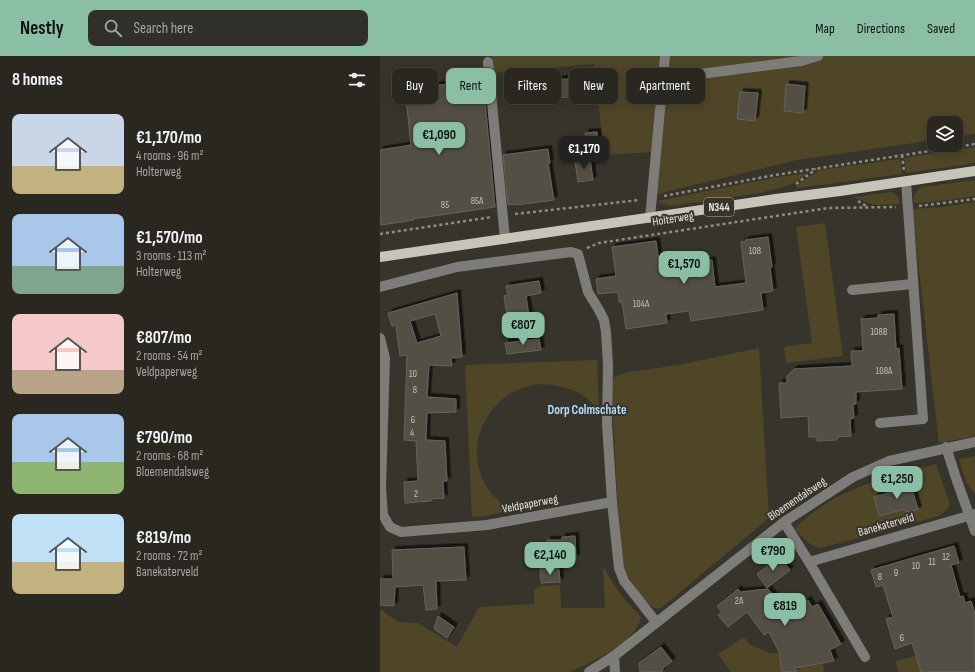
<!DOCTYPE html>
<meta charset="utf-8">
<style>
body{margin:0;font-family:"Sofia Sans Condensed",sans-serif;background:#312f29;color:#f1f3f6;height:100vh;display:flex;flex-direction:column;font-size:15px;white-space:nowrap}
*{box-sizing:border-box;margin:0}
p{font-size:13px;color:#a5a5a5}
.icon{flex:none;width:22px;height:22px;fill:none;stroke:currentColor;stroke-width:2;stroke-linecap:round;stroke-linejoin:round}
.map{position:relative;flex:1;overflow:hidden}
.drawer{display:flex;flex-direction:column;background:#292720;width:380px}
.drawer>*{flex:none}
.hud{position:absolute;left:12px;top:12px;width:380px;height:36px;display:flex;gap:8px}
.controls{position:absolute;left:547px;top:60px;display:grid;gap:8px}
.controls a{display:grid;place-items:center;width:36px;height:36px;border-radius:8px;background:#292720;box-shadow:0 2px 10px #0003,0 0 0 1px #45443e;font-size:20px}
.price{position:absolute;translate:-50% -34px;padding:0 9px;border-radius:8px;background:#8abfa5;color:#111;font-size:13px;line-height:26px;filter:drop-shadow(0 1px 2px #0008)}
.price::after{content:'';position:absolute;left:50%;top:24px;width:12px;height:9px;margin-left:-6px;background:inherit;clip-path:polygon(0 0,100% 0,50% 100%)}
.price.selected{background:#222;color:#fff}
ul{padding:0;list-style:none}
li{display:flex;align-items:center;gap:12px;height:100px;padding:0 12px}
li span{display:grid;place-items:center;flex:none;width:112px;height:80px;border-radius:8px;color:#555}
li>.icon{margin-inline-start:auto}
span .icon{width:48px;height:48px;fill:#fffc;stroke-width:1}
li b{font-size:17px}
h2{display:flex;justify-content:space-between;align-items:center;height:48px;padding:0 12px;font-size:17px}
.tag{padding:0 14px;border-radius:8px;background:#292720;box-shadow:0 2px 10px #0003,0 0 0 1px #45443e;font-size:14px;line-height:36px}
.tag.selected{background:#8abfa5;color:#111}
header{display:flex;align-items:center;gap:24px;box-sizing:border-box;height:56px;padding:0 20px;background:#8abfa5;color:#111}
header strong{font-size:19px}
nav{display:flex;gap:22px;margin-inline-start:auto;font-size:14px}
.search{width:280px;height:36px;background:#312f29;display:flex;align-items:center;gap:10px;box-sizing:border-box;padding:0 14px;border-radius:8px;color:#a5a5a5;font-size:15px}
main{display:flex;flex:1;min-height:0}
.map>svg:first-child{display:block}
</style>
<header>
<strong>Nestly</strong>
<div class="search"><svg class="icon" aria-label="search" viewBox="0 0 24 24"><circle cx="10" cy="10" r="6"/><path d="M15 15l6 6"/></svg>Search here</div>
<nav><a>Map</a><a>Directions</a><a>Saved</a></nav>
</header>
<main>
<section class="drawer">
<h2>8 homes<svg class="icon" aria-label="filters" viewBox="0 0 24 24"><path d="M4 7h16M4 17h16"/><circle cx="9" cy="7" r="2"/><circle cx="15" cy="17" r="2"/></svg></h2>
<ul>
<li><span style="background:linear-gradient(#c9d6e8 65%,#c2b280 0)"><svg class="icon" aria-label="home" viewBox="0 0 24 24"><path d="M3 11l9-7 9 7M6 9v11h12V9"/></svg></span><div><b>€1,170/mo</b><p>4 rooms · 96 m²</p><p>Holterweg</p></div></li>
<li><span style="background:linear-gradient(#a9c7e8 65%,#7fa58c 0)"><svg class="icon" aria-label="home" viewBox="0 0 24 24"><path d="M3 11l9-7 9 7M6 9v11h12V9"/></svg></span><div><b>€1,570/mo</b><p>3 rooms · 113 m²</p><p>Holterweg</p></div></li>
<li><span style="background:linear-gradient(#f6c9c9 70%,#b9a48a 0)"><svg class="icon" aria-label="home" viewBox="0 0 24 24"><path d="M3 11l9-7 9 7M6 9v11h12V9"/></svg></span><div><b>€807/mo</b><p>2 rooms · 54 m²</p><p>Veldpaperweg</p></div></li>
<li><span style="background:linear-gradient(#a9c7e8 60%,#8fb573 0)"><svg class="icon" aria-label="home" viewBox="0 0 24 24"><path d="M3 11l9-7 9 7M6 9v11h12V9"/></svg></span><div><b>€790/mo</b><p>2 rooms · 68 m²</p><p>Bloemendalsweg</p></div></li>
<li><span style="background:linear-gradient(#bfe0f5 60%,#c2b280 0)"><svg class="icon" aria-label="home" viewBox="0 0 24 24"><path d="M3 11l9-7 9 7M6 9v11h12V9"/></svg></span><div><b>€819/mo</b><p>2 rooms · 72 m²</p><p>Banekaterveld</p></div></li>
</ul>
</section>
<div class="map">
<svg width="595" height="616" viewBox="0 0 595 616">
<defs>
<filter id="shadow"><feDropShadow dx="3.5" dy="-3.5" stdDeviation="0" flood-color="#0009"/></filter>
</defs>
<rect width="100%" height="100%" fill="#37342b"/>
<path fill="#4f4628" d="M112,0H281L272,96L224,99L214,8L114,17Z
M290,0H595V78L576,81V67H554V84L417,104L277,138Z
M595,91V107L526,117L524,102Z
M520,103L522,118L417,132L416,130L439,114Z
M427,117C413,132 399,131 381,137L291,150L283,148L277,145L398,121Z
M595,124V140L553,146L534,147C533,139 536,135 541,131Z
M511,136C517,138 519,141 520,148L494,149L473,141Z
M595,146V380L559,387L532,153L563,151Z
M445,167L463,300L406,307L404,291L432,287L416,171Z
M379,292L389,462L281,552H273L265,546L248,520L243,506L237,439L231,322L249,316L298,309Z
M217,304L219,355C215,351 210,344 204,340C195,334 184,331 173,329C121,321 80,379 104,426C110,438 119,446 130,454L106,460L92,461L85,309Z
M595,400V438C585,428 583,416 579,403Z
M556,408L570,448L568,453L559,460L441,492L431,489L414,473C421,467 428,460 435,455C471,429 513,419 556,408Z
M223,510C230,522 237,534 246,545C251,551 257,555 261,562C253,589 213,605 190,616H0V553L18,566L38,567L77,591L99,551L154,548V534L159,530L180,529L181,552H225Z
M364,581L369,588L389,597L439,598L445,616H351L338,598Z
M557,595L565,616H518L515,605Z"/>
<path fill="#524f45" stroke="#666359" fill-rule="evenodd" filter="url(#shadow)" d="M203,22L205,40L175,42L173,24Z
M103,24L115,151L33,163L34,164L1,169L0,159V94L31,89L25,33Z
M406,28L425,30L423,57L404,55Z
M360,36L378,37L375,65L357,63Z
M217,76L219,95L207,96L205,77Z
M168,93L170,107H168L174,144L136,149V148L128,149L123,99Z
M210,103L213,124L198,126L195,105Z
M388,181L392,211H390L393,235L381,237L383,254L311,265L309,255L286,258L287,267L246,273L242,246H239L238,236L218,238L216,223L236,220L232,191L276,185L279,207L323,201V206L332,204L335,231L366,227L361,186H366L365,184Z
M159,225L161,237L146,240L149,260H143L129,273L124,240L128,239L126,230Z
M77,237L82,301L71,302L72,310L49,309L47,341L76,343V356L47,357L46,384L65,385L67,425H63L64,442L51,443V445L25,447L24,426L38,425L36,385L24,384L27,299L20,300L16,269L12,270L8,257ZM55,258L61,280L37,287L30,265Z
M514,258L516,293L519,292L522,333L476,336V348H473L474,362L470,363L471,380L457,381V384L437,385V381H429L428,360L401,362L399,327H407V320L414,313L472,310L471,295H483L481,263L498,262V259Z
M159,283L161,294L127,298L125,287Z
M530,426L538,454L526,456L525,453L499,460L494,441L514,435L513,431Z
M195,480L196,502L168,504L167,484H182V481Z
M574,490L579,507L571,509L580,541L583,540L585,547L591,545L595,558V616H541L532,587L515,593L506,563L513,561L503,529L496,531L491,514Z
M84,491L86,524L56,525L57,553L46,554L43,529L15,531L14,550L0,549V523H13L12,494Z
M399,500L410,514L387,532L377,518Z
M160,513H179L180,526L161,527Z
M358,533L360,536L388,533L407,557L428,544L432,551L438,548L461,588L450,594L454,605L415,612L416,616H402L399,596L389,576L384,579L367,556L348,571L338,559L342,556L337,550Z
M58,560L74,571L67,582L54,573Z
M281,591L292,605L282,613V616H260L259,607Z"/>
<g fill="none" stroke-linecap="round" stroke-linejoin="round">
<path stroke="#8e8c85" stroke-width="2.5" stroke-dasharray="3 3" stroke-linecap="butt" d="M522,99L524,115
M416,128L436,113
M284,140L395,119L595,88
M478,145L488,151
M539,150L595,143
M135,158L259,144
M0,178L112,161
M207,192L219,187L448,152L516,151"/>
<path stroke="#7e7c78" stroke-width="10" d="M108,6L125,183
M283,24L320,18L421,5L438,0
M270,162L285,0
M0,231L77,211L183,197L191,196L198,198L208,236L219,254L224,264L226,276L228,309L227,368L232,446L239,512L244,525L276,566
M472,234L533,228
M0,282L5,302L1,431L3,459L10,471L21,476L107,469L232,446
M500,367L543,363L526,125
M566,391L577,425L595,475
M404,466L429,506L485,601
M429,506L595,458
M234,600L235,616
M209,616L234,600L404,466L473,421L509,405L595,386"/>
<path stroke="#c7c4ba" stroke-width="10" d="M0,201L396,143L460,135L595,115"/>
</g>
<g text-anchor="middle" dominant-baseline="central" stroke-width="4" stroke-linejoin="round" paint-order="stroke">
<g font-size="10" fill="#c2c0b9">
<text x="97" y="145">85A</text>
<text x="65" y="149">85</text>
<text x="375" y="195">108</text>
<text x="261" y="248">104A</text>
<text x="499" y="276">108B</text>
<text x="504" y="315">108A</text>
<text x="33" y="318">10</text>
<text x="35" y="334">8</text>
<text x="33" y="364">6</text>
<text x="32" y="377">4</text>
<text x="36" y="438">2</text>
<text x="566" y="501">12</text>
<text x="552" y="506">11</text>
<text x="536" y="510">10</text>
<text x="516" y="517">9</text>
<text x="500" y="521">8</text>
<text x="359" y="545">2A</text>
<text x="522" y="582">6</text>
</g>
<rect fill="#37342b" stroke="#b2b0aa" stroke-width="1" x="324" y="142" width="30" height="18" rx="3"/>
<g font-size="11" font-weight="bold" fill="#e7e5e0">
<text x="339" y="151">N344</text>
</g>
<g font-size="12" fill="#e7e5e0" stroke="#37342b">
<text transform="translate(293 163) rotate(-9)">Holterweg</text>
<text transform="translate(417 443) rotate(-34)">Bloemendalsweg</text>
<text transform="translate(150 448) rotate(-11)">Veldpaperweg</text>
<text transform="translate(506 469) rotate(-16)">Banekaterveld</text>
</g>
<g font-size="13" font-weight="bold" fill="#b3daf9" stroke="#37342b">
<text x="207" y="354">Dorp Colmschate</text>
</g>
</g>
</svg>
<div class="controls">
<a><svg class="icon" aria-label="layers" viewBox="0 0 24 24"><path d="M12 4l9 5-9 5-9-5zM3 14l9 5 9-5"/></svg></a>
</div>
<b class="price" style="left:59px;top:100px">€1,090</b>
<b class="price selected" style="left:204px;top:114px">€1,170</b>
<b class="price" style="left:304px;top:229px">€1,570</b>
<b class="price" style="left:143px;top:290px">€807</b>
<b class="price" style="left:517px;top:444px">€1,250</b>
<b class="price" style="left:393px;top:516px">€790</b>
<b class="price" style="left:170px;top:520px">€2,140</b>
<b class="price" style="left:405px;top:571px">€819</b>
<div class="hud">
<a class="tag">Buy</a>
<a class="tag selected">Rent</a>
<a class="tag">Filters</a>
<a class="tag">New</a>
<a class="tag">Apartment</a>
</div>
</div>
</main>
